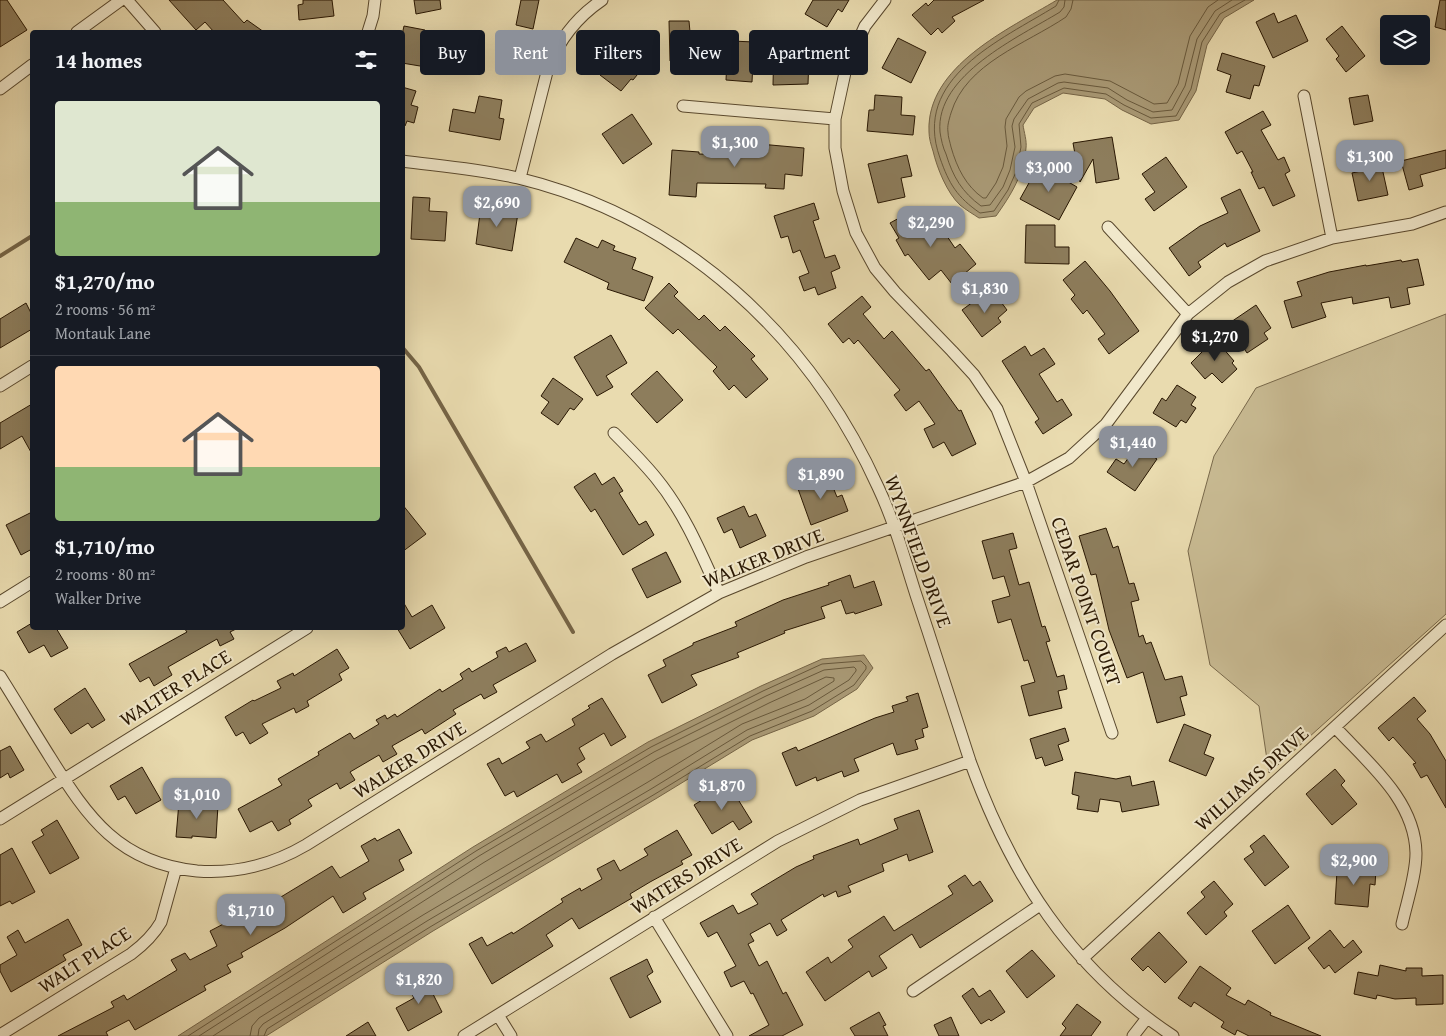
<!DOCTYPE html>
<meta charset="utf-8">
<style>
body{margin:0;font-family:"Gentium Book Plus",serif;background:#242831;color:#f1f3f6;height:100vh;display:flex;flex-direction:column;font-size:19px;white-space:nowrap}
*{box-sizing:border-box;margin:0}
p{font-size:16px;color:#9ea1a6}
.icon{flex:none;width:28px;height:28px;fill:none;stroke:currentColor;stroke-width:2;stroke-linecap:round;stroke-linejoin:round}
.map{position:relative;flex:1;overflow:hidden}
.side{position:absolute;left:30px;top:30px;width:375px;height:600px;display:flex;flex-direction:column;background:#171b24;border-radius:5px;box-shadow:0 5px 20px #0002}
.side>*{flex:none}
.hud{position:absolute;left:420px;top:30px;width:475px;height:45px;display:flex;gap:10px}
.tools{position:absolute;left:1380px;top:15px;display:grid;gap:10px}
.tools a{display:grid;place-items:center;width:50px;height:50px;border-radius:5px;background:#171b24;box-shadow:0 5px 20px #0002;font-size:25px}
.price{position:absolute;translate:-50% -42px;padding:0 11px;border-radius:10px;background:#8c9099;color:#fff;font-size:16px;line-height:32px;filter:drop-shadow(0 1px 2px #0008)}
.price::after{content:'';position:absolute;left:50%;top:30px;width:15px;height:11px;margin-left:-8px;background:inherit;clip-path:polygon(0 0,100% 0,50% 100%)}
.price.selected{background:#222;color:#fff}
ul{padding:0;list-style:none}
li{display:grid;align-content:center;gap:10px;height:265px;padding:0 25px}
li+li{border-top:1px solid #363941}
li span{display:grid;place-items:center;height:155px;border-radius:5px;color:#555}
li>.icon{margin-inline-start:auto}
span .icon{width:90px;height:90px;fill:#fffc;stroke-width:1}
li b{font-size:21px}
h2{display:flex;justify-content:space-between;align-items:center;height:60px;padding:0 25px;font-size:21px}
.pill{padding:0 18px;border-radius:5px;background:#171b24;box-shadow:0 5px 20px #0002;font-size:18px;line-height:45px}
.pill.selected{background:#8c9099;color:#fff}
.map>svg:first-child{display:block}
</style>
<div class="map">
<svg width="1446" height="1036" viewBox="0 0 1446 1036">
<rect width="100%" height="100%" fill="#e9dbaf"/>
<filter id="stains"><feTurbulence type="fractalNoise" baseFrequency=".004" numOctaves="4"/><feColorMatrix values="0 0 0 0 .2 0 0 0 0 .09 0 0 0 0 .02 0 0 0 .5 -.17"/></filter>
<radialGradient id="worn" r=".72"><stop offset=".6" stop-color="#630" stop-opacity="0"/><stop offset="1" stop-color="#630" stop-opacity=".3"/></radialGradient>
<path fill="#c8ba92" stroke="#78684a" d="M1446,314V614L1269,773L1259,706L1210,665L1188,551L1214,456L1256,388Z"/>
<path fill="#a89874" stroke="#756446" d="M1057,0H1254L1224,18L1207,45L1196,91L1179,120L1151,124L1122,110L1105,99L1063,93L1034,108L1023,125C1024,132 1027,141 1026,148C1024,174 1011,195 996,216L979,218C973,214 966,210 960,205C947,193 937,168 933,151C931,145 929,138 929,132C926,66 1009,29 1057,0Z
M864,655L873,668L857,689L814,716L752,740L657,798L433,931L266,1036H178L473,847L648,742L761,686L822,659Z"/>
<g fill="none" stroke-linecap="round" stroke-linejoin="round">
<path stroke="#68583b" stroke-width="1" d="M1059,0L1056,6C1001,40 911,78 940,158C949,184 957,197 980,213L994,211L1008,190L1016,172L1021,147L1019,124L1032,103L1064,88L1106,94L1124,105L1151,118L1176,116L1191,89L1202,42L1220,14L1245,0
M1065,0L1064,7L1060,12C1019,37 935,75 940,132C941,139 943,148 946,154C953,177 962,192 981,206L990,205L1003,187L1010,170L1015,147L1012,126L1014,119L1028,99L1058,83L1064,82L1108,88L1127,100L1153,112L1172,110L1185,86L1197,39L1215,11L1232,0
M1073,0L1071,9L1066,17C1026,44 966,63 951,113C949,120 947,126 948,132C948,137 950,142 951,147C957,168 966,186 983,198H986L996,183L1003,167L1007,146L1005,127L1006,119L1019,97L1026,91L1055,76L1065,74L1110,81L1154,104L1167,103L1178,84L1190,36L1208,7L1218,0
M188,1036L476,851L651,747L763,691L822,664L861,661L866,666V669L854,685L812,711L750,736L655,794L430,927L267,1029L264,1036
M199,1036L479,856L654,752L766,696L824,670L854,667L856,669V671L849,680L809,705L747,730L651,789L427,921L263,1024L259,1029L258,1036
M213,1036L483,863L657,759L769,703L826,677L834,678V681L805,699L742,724L648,782L423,915L259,1018L252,1026L250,1036"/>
<path stroke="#756446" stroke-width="4" d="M0,256L32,236
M402,347L419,367L573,632"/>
</g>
<path fill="#8d7d5c" stroke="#291702" d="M0,0H7L27,30L0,47Z
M169,0H223L244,23L247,20L264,32H214L205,22L196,30Z
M303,0H332L334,16L299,20L298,5L303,4Z
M414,0H440L441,9L416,14Z
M521,0H539L533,29L516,25Z
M813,0H849L842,12L838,9L827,27L805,14Z
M934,0H984L952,17L955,21L942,33L938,28L931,35L912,15L926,3L928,6Z
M1440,0H1446V30L1435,27Z
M1274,13L1278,23L1296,15L1308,41L1273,58L1256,22Z
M669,21H689L690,32L708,31L709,40L754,42L752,82L726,80L727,59L670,61Z
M404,26L425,30L423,40L431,42L426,67L402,63V35Z
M1342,26L1365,56L1346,72L1336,59L1339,56L1326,39Z
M610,36L646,64L633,80L631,79L621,91L600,75L610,61L598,52Z
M898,38L926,52L911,83L882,68Z
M774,40H794L793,56H809L808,84L773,85Z
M1222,53L1265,66L1259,86L1254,85L1250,99L1226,92L1231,75L1217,70Z
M402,87L416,91L411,105L418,107L414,123L407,121L405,126L402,125Z
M875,95L902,97L901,115L915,116L913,135L867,131L869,110H874Z
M1368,95L1373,121L1354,125L1349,98Z
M479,96L502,100L499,118L504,119L500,140L449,131L453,109L475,113Z
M1263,111L1271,125L1261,130L1278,160L1284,157L1290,171L1285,174L1295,196L1273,206L1264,187L1259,189L1251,172H1253L1242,151L1237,154L1225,132Z
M632,114L652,144L623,164L602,134Z
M1112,137L1119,179L1096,183L1093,159L1080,182L1073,143Z
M737,142L804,148L802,176L785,174L784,189L765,188L766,184L697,183L696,197L669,195L672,150L699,152V154L736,155Z
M1446,150V168L1420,175L1423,186L1409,190L1401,161Z
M907,155L912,176L901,178L905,197L878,203L868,164Z
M1166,157L1187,187L1154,211L1145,199L1155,192L1142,174Z
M1381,163L1388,195L1358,201L1352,173L1361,171L1360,167Z
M1039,165L1077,187L1059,220L1020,199Z
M1240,189L1260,231L1227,247L1225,243L1198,262L1201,267L1189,276L1169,248L1200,226L1228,213L1221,198Z
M413,197L430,198L429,211L447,212L445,241L411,239Z
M814,203L819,219L813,221L825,258L835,255L840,268L831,272L836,288L818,295L815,287L804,291L799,277L809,273L800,250L793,253L788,236L781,238L774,216Z
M481,206L518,213L512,251L476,244Z
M912,211L920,225L934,217L955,248L960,244L976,264L952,284L941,270L929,280L908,254L905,256L896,240L899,238L890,223Z
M1026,225H1055V247H1069V264L1025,263Z
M576,238L598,248L602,240L615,246L613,250L636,258L632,269L653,277L644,301L607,289L609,283L564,262Z
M1418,259L1424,285L1407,288L1410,304L1391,308L1389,297L1353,304L1352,297L1321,303L1326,317L1292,328L1284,301L1302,296L1297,282L1329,272L1366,265V266L1401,260L1402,262Z
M1085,261L1110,291L1139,331L1109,354L1098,339L1105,334L1087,310L1083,314L1071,299L1075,295L1063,280Z
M669,283L678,292L674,296L699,320L704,315L720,331L725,326L755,356L751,359L768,379L746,398L734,385L729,390L713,371L717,367L678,329L673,334L645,308Z
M995,294L1007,310L998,318L1001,322L982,337L962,310L977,299L981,304Z
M862,296L871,307L863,314L884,339L892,331L926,371L929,369L959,411L961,410L976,444L952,456L944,442L933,448L924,429L935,424L919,401L906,411L894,395L900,390L858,340L854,344L849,338L843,343L828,324Z
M26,303L32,315V329L0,348V319Z
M1256,305L1271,328L1264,333L1268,339L1247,353L1228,324Z
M611,335L627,363L606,376L613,387L597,396L574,357Z
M1215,339L1234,361L1232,363L1237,369L1222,383L1212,373L1205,379L1191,363Z
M1025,346L1031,356L1044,348L1055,364L1039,374L1057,402L1062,399L1072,415L1043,434L1035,422L1039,419L1002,361Z
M657,371L683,400L657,423L631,394Z
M553,378L583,399L574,410L570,408L558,425L541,413L549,402L541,396Z
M1177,385L1196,397L1191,405L1196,408L1186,423L1181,420L1176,427L1153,413L1162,398L1166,401Z
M32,404V454L22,436L0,449V423Z
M1137,446L1157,459L1135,491L1107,472L1116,459L1124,464Z
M595,473L602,485L614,477L623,491L619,493L639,525L646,521L654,535L623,555L595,509L591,512L574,487Z
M828,475L837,497L842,495L848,511L811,525L797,486Z
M402,504L426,534L402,552Z
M744,506L749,517L756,514L766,536L740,548L732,529L724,533L717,518Z
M32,512V549L21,555L6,525Z
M1106,528L1113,548L1118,546L1129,584L1134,583L1139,600L1131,602L1139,637L1143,635L1146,644L1151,642L1165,680L1182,676L1187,695L1180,697L1185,715L1157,723L1143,672L1127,678L1109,630L1096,574L1091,575L1079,536Z
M1013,533L1017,548L1009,550L1019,585L1029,582L1042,627L1045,626L1050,641L1046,642L1057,677L1064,675L1067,689L1058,691L1062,708L1029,716L1021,686L1035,682L1028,660L1024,661L1011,619L998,623L992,601L1010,596L1004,576L993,579L982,541Z
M666,552L681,582L647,598L632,569Z
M850,575L854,588L874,581L882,605L855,614L854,612L846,614L841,600L821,607L825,618L784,631L785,633L737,653L739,657L691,675L697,685L662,703L648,675L666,666L663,660L693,645V643L737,626L735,622L783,600L829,585L828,583Z
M402,600L412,617L432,605L445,628L410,649L397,628H402Z
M32,623V628H56L68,648L51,657L44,645L29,653L17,632Z
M184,628H238L230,632L234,639L220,646L217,639L168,667L172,675L154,686L149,677L140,682L129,664L187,632Z
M526,643L536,661L493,685L497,692L484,699L481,694L453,710L456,714L425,734L422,729L392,746L397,754L383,762L379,755L350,772L355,780L340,789L337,783L308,800L312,806L289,820L291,824L278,831L272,821L250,832L238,809L282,785L278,779L319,755L318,752L350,733L354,739L379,724L376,720L385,715L387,719L395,714L397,717L440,689L442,692L463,679L460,674L469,668L472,672L498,657L496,652L506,647L509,652Z
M337,649L349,668L339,674L342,680L307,701L309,706L296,713L294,708L262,724L268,733L250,744L243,732L236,736L225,717L253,700L254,701L281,688L277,681L293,673L294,676Z
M85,688L105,720L92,728L88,723L71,734L54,709Z
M918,693L928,727L922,729L924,737L915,740L918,749L897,755L893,743L854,759L859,771L844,777L842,771L817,781L816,777L796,786L782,753L796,747L798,751L875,718L894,712L892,706L908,701L906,697Z
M1414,697L1426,711L1417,719L1430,734L1446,761V808L1427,775L1421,778L1413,764L1416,763L1393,737L1389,741L1378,728Z
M602,698L626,737L611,746L604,733L579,748L585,759L577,764L582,772L562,783L557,774L517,797L514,791L505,796L487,764L499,758L502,764L530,748L526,742L541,734L546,742L575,725L572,719L590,708L588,706Z
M1184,724L1211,735L1204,754L1214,758L1206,776L1169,761Z
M1065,728L1069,741L1058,745L1063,760L1045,766L1042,757L1036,759L1030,739Z
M10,746L24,770L10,778L8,773L0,778V751Z
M142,767L161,800L136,814L125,796L118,800L110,786Z
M1335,769L1345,781L1341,785L1357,804L1332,825L1306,794Z
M1075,772L1116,779L1130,776L1132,786L1154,781L1159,805L1122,812L1120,802L1100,799L1098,812L1077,809L1079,796L1072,794Z
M721,788L724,793L731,788L752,822L739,830L733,821L712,834L694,805Z
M179,802L218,805L216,838L192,836V838L176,837Z
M919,810L933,852L909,861L907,854L882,864L884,871L848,886L851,892L838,897L836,891L824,897L823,894L781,920L787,930L777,936L770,923L750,934L754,941L748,944L759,966L767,961L783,994L786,992L803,1025L782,1036H749L769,1025L753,993L751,994L744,981L731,987L724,972L736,966L717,932L708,937L700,923L733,905L738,914L758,904L751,894L796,867L814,859L813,856L858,839L860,845L898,829L894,819Z
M57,820L79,858L50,874L32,842L44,835L41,830Z
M399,829L412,853L399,860L404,870L363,893L366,899L343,913L333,896L285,928L241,953L243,957L227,965L231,972L204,986L206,990L135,1030L129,1020L106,1032L108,1036H58L114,1007L111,1002L124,995L127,1000L177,970L171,960L185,953L190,960L217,946L210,931L233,919L230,915L243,907L245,909L268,896L271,903L332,866L340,878L369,861L361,846L375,838L377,841Z
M677,830L692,855L681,861L683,864L650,882L630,894L632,898L579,929L572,918L546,935L553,946L492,984L469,944L482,937L487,946L512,932L513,934L563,902L561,899L580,888L581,891L602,879L597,869L614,860L620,871L648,855L644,849Z
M1264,835L1289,867L1265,886L1244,859L1254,852L1250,846Z
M12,848L35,892L12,904L10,901L0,906V855Z
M1346,867L1376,869L1375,885L1370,884L1368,907L1335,904L1337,871L1345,872Z
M965,875L973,886L980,881L993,901L920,948L912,934L879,956L887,968L872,977L869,971L825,1001L806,972L828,957L831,963L853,947L848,940L884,916L894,931L953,894L948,886Z
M1214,881L1233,904L1224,912L1227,916L1206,935L1187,913L1205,897L1201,892Z
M1288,905L1310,938L1275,964L1252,931Z
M68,919L82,945L63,955L66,960L11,992L0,971V965L17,955L7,937L18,930L25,943Z
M1330,930L1344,948L1353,940L1362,952L1335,973L1329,965L1324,969L1308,948Z
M1159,932L1187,962L1165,983L1148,966L1143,971L1131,959Z
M1032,950L1055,976L1027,998L1006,971Z
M647,959L653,972L647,976L661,1002L630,1018L610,978Z
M1380,965L1406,971V968H1422V976L1443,975V1004L1416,1005V998L1395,999L1377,995L1376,999L1354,994L1358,972L1378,976Z
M1200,966L1231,988L1226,995L1245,1005L1248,1000L1271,1013L1270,1015L1321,1036H1249L1237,1030L1235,1035L1221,1027L1224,1022L1194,1002L1191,1007L1178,998Z
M424,976L442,1012L408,1031L396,1008L414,998L407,985Z
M973,988L979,997L990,990L1005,1012L991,1021L989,1019L981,1024L962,996Z
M1077,1004L1101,1022L1091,1036H1060L1066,1028L1062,1024Z
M879,1012L886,1025L883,1026L888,1036H855L850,1028Z
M951,1017L959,1036H939L934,1025Z
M368,1022L376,1036H346Z"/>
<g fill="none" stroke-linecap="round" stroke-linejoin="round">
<g stroke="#59482d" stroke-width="13">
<path id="street" d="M127,0L155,32
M885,0L865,26L846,68L835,119V148L843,191L856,233L875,268L895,292L952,351L974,375L997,409L1026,482L1112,733
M77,32L121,0
M368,32L373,16L375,0
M0,89L32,65
M1304,96L1332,238
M683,106L835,119
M402,161C441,166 480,169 518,178C683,218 809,335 878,487C895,523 905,561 917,598C935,652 952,706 970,761C1011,875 1070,968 1173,1036
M520,178L548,68C559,40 577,17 602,0
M1108,227L1188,314
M0,386L32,366
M614,433C628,447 643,462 656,478C684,512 701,553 719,593
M0,602L32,582
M0,676C17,703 33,730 50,757C88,818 119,863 197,871C237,874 272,865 306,845L612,654L719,593L806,557L1026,482L1069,458L1106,424L1188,314L1228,282L1265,261L1332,238L1412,224L1446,212
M1335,727C1368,763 1415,800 1416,853C1416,876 1407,901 1402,924
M0,819L307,628
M654,917L727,1036
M1082,959L1446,625
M913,991L1040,905
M498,1015L511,1036
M0,1035L131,954C143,945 153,936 161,922L176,868
M464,1036L778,841L860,800L970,761
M1133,1036L1147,1018"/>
</g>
<use href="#street" stroke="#f1e8cb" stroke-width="11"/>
</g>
<g text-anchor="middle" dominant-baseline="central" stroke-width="4" stroke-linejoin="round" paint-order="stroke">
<g font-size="20" fill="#291702" stroke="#f1e8cb">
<text transform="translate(919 551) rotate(70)">WYNNFIELD DRIVE</text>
<text transform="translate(763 557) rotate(-22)">WALKER DRIVE</text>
<text transform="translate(1087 601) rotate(71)">CEDAR POINT COURT</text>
<text transform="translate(175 687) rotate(-32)">WALTER PLACE</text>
<text transform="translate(409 759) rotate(-32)">WALKER DRIVE</text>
<text transform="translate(1251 778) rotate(-42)">WILLIAMS DRIVE</text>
<text transform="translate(686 875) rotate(-32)">WATERS DRIVE</text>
<text transform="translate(84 959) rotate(-33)">WALT PLACE</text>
</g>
</g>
<rect width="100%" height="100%" filter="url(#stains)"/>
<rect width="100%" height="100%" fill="url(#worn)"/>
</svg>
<div class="tools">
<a><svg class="icon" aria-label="layers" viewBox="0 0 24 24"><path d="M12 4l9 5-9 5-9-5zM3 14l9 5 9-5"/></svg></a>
</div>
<b class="price" style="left:735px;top:168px">$1,300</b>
<b class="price" style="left:1370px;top:182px">$1,300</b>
<b class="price" style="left:1049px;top:193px">$3,000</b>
<b class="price" style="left:497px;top:228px">$2,690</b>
<b class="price" style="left:931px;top:248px">$2,290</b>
<b class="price" style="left:985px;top:314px">$1,830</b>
<b class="price selected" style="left:1215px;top:362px">$1,270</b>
<b class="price" style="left:1133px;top:468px">$1,440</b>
<b class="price" style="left:821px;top:500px">$1,890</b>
<b class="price" style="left:722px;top:811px">$1,870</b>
<b class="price" style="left:197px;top:820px">$1,010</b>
<b class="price" style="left:1354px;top:886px">$2,900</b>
<b class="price" style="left:251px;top:936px">$1,710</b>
<b class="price" style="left:419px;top:1005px">$1,820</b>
<div class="hud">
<a class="pill">Buy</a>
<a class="pill selected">Rent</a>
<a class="pill">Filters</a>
<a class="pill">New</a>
<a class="pill">Apartment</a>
</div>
<section class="side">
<h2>14 homes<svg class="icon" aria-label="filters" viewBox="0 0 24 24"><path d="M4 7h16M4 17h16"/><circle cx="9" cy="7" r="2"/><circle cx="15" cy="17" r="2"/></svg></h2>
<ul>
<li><span style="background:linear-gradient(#dfe7d0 65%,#8fb573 0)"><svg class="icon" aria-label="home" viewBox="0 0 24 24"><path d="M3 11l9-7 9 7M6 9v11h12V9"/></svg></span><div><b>$1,270/mo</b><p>2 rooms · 56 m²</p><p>Montauk Lane</p></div></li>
<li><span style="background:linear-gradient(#ffd9b3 65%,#8fb573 0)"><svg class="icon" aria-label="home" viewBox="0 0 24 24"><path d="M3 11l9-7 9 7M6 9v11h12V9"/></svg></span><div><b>$1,710/mo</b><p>2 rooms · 80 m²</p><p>Walker Drive</p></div></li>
</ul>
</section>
</div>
